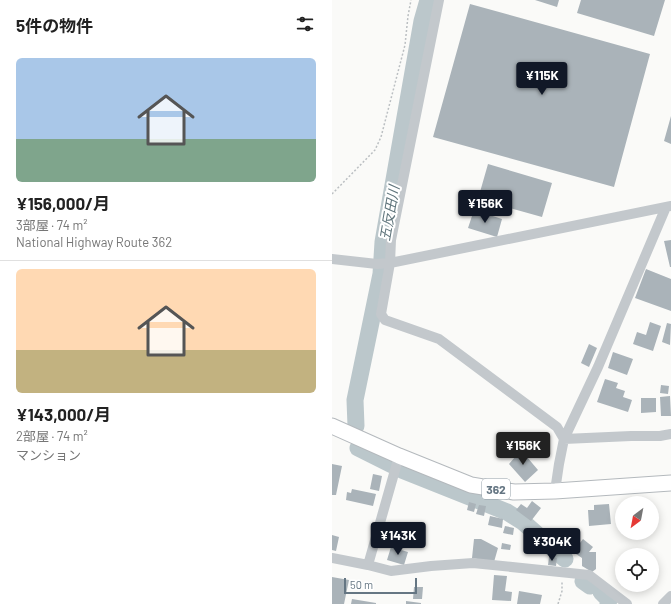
<!DOCTYPE html>
<html lang="ja">
<meta charset="utf-8">
<style>
body{margin:0;font-family:Barlow,"Noto Sans JP",sans-serif;background:#f2f2f2;color:#222;height:100vh;display:flex;flex-direction:column;font-size:15px;white-space:nowrap}
*{box-sizing:border-box;margin:0}
p{font-size:13px;color:#767676}
.icon{flex:none;width:22px;height:22px;fill:none;stroke:currentColor;stroke-width:2;stroke-linecap:round;stroke-linejoin:round}
.map{position:relative;flex:1;overflow:hidden}
.sheet{display:flex;flex-direction:column;background:#fff;width:332px}
.sheet>*{flex:none}
.needle{width:26px;rotate:212deg}
.tools{position:absolute;left:283px;top:496px;display:grid;gap:8px}
.tools a{display:grid;place-items:center;width:44px;height:44px;border-radius:50%;background:#fff;box-shadow:0 2px 10px #0003;font-size:20px}
.scale{position:absolute;left:12px;bottom:10px;width:73px;box-sizing:border-box;padding-left:4px;border:2px solid #657683;border-top:0;font-size:11px;line-height:14px;white-space:nowrap;color:#657683;-webkit-text-stroke:3px #fff;paint-order:stroke}
.price{position:absolute;translate:-50% -34px;padding:0 9px;border-radius:4px;background:#111827;color:#fff;font-size:13px;line-height:26px;filter:drop-shadow(0 1px 2px #0008)}
.price::after{content:'';position:absolute;left:50%;top:24px;width:12px;height:9px;margin-left:-6px;background:inherit;clip-path:polygon(0 0,100% 0,50% 100%)}
.price.active{background:#222;color:#fff}
ul{padding:0;list-style:none}
li{display:grid;align-content:center;gap:8px;height:212px;padding:0 16px}
li+li{border-top:1px solid #e0e0e0}
li span{display:grid;place-items:center;height:124px;border-radius:6px;color:#555}
li>.icon{margin-inline-start:auto}
span .icon{width:72px;height:72px;fill:#fffc;stroke-width:1}
li b{font-size:17px}
h2{display:flex;justify-content:space-between;align-items:center;height:48px;padding:0 16px;font-size:17px}
main{display:flex;flex:1;min-height:0}
.map>svg:first-child{display:block}
</style>
<main>
<section class="sheet">
<h2>5件の物件<svg class="icon" aria-label="filters" viewBox="0 0 24 24"><path d="M4 7h16M4 17h16"/><circle cx="9" cy="7" r="2"/><circle cx="15" cy="17" r="2"/></svg></h2>
<ul>
<li><span style="background:linear-gradient(#a9c7e8 65%,#7fa58c 0)"><svg class="icon" aria-label="home" viewBox="0 0 24 24"><path d="M3 11l9-7 9 7M6 9v11h12V9"/></svg></span><div><b>¥156,000/月</b><p>3部屋 · 74 m²</p><p>National Highway Route 362</p></div></li>
<li><span style="background:linear-gradient(#ffd9b3 65%,#c2b280 0)"><svg class="icon" aria-label="home" viewBox="0 0 24 24"><path d="M3 11l9-7 9 7M6 9v11h12V9"/></svg></span><div><b>¥143,000/月</b><p>2部屋 · 74 m²</p><p>マンション</p></div></li>
</ul>
</section>
<div class="map">
<svg width="339" height="604" viewBox="0 0 339 604">
<rect width="100%" height="100%" fill="#fafaf8"/>
<g fill="none" stroke-linecap="round" stroke-linejoin="round">
<path stroke="#bbc7cb" stroke-width="17" d="M24,426L23,400L49,274L51,242L90,21L96,0
M26,448L60,465
M70,470L175,512L191,522L233,559
M251,581L258,586
M269,592L277,600L276,604"/>
</g>
<path fill="#aab3b9" d="M203,0H227L225,7Z
M249,0H333L322,36L245,13Z
M138,4L318,54L282,187L101,137Z
M339,116V144L332,141Z
M156,164L220,183L210,217L146,199Z
M142,210L170,219L165,237L136,228Z
M339,240V267H338L332,241Z
M314,269L339,279V311L303,298Z
M318,322L329,326L321,351L301,344L305,332L314,335Z
M335,323L339,324L338,345L330,342Z
M257,344L265,348L257,367L249,363Z
M281,352L301,359L295,375L276,368Z
M273,379L286,383L284,388L293,391L291,397L300,400L296,412L265,402Z
M329,385L337,386L336,394L328,393Z
M338,396L339,416H329L328,397Z
M309,398H324V412L309,413Z
M189,450L206,470L193,482L177,464Z
M0,464L10,466L4,495H0Z
M41,474L50,476L47,491L38,489Z
M20,489L44,494L41,506L14,500L15,492L19,493Z
M200,501L209,508L199,521L184,510L189,504L195,508Z
M137,502L144,504L142,512L135,510Z
M277,504L279,524L257,526L256,510H262V505Z
M147,505L154,506L152,516L144,514Z
M158,516L171,519L170,528L156,525Z
M173,526L182,528L181,535L171,533Z
M0,535L7,537L4,551L0,550Z
M142,539H149L166,548L162,562L140,558Z
M251,539L261,547L257,552H264V569L260,572L250,566V558L241,552Z
M170,543L179,545L178,550L169,549Z
M59,547L76,552L72,565L55,560Z
M217,557L225,558L224,566L216,565Z
M162,575L175,576L173,591L180,592L179,601L160,600Z
M0,577L17,580L12,604H0Z
M82,587H91L90,599H81Z
M187,591L210,595L208,604H185Z
M20,599L44,603V604H19Z
M74,601L89,603V604H74Z"/>
<g fill="none" stroke-linecap="round" stroke-linejoin="round">
<g stroke="#b4b9bd" stroke-width="17">
<path id="highway" d="M0,426L67,456L139,485L182,492L223,491L339,483"/>
</g>
<path stroke="#bbbfc2" stroke-width="1.5" stroke-dasharray="2 2" stroke-linecap="butt" d="M0,194L43,150L49,137L73,45L76,16L79,0
M226,604L230,591V582"/>
<path stroke="#c3c8cc" stroke-width="10" d="M107,0L59,240L58,263L49,314L53,320L107,339L225,427L232,439
M0,259L45,264L58,263L339,206
M232,439L299,436H328L339,434
M223,491L227,464L232,439L266,367L334,207
M0,558L36,565L59,571L99,566L141,563L257,575L295,604
M36,565L67,456
M331,604L339,596"/>
<use href="#highway" stroke="#fff" stroke-width="15"/>
</g>
<g text-anchor="middle" dominant-baseline="central" stroke-width="4" stroke-linejoin="round" paint-order="stroke">
<rect fill="#fff" stroke="#939fa8" stroke-width="1" x="150" y="479" width="28" height="20" rx="3"/>
<g font-size="12" font-weight="bold" fill="#657683">
<text x="164" y="489">362</text>
</g>
<g font-size="14" font-style="italic" fill="#60757c" stroke="#fff">
<text transform="translate(57 213) rotate(-80)">五反田川</text>
</g>
</g>
</svg>
<div class="tools">
<a><svg class="needle" viewBox="-14 -14 28 28"><path d="M0-13l5 13h-10z" fill="#e53935"/><path d="M0 13l5-13h-10z" fill="#767676"/></svg></a>
<a><svg class="icon" aria-label="locate" viewBox="0 0 24 24"><circle cx="12" cy="12" r="6"/><path d="M12 2v4M12 18v4M2 12h4M18 12h4"/></svg></a>
</div>
<div class="scale">50 m</div>
<b class="price" style="left:210px;top:96px">¥115K</b>
<b class="price" style="left:153px;top:224px">¥156K</b>
<b class="price active" style="left:191px;top:466px">¥156K</b>
<b class="price" style="left:66px;top:556px">¥143K</b>
<b class="price" style="left:220px;top:562px">¥304K</b>
</div>
</main>
